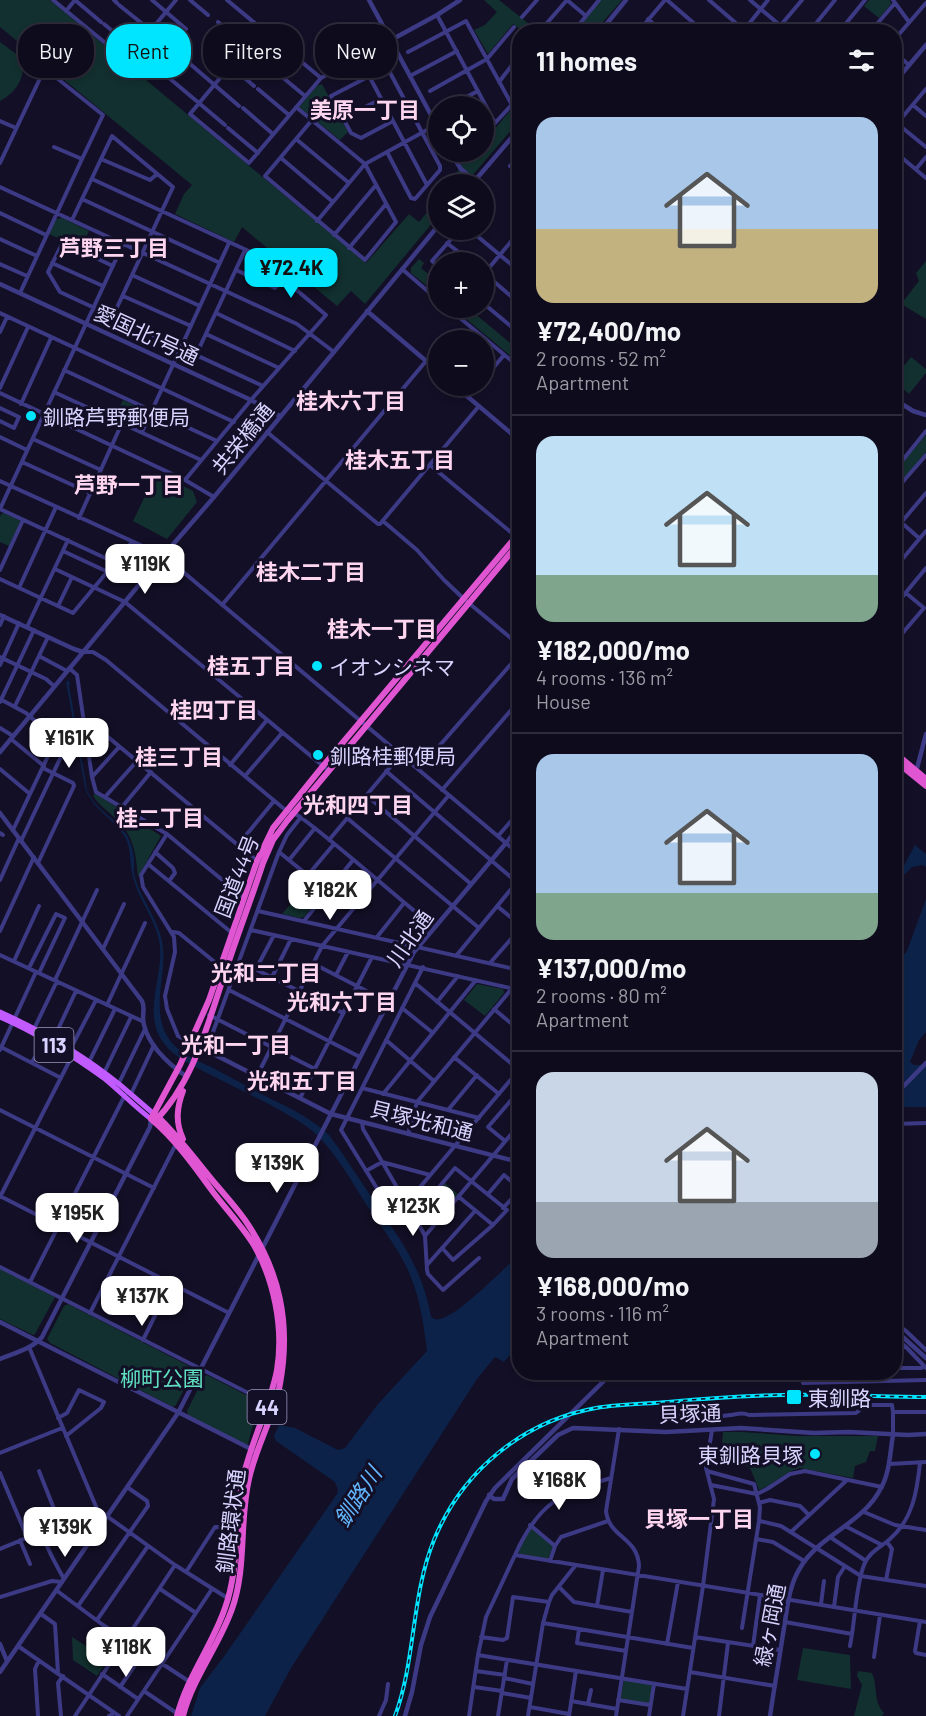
<!DOCTYPE html>
<meta charset="utf-8">
<style>
body{margin:0;font-family:Barlow,"Noto Sans JP",sans-serif;background:#1c1929;color:#f1f3f6;height:100vh;display:flex;flex-direction:column;font-size:22px;white-space:nowrap}
*{box-sizing:border-box;margin:0}
p{font-size:20px;color:#9b9ba3}
.icon{flex:none;width:33px;height:33px;fill:none;stroke:currentColor;stroke-width:2;stroke-linecap:round;stroke-linejoin:round}
.map{position:relative;flex:1;overflow:hidden}
.side{position:absolute;left:512px;top:24px;width:390px;height:1356px;display:flex;flex-direction:column;background:#0e0b1c;border-radius:24px;box-shadow:0 3px 9px #0003,0 0 0 2px #2e2b3b}
.side>*{flex:none}
.banner{position:absolute;left:18px;top:24px;width:404px;height:54px;display:flex;gap:12px}
.tools{position:absolute;left:428px;top:96px;display:grid;gap:12px}
.tools a{display:grid;place-items:center;width:66px;height:66px;border-radius:50%;background:#0e0b1c;box-shadow:0 3px 9px #0003,0 0 0 2px #2e2b3b;font-size:30px}
.price{position:absolute;translate:-50% -51px;padding:0 14px;border-radius:12px;background:#fff;color:#222;font-size:20px;line-height:39px;filter:drop-shadow(0 2px 3px #0008)}
.price::after{content:'';position:absolute;left:50%;top:36px;width:18px;height:14px;margin-left:-9px;background:inherit;clip-path:polygon(0 0,100% 0,50% 100%)}
.price.current{background:#00e5ff;color:#111}
ul{padding:0;list-style:none}
li{display:grid;align-content:center;gap:12px;height:318px;padding:0 24px}
li+li{border-top:2px solid #2e2b3b}
li span{display:grid;place-items:center;height:186px;border-radius:18px;color:#555}
li>.icon{margin-inline-start:auto}
span .icon{width:108px;height:108px;fill:#fffc;stroke-width:1}
li b{font-size:26px}
h2{display:flex;justify-content:space-between;align-items:center;height:72px;padding:0 24px;font-size:26px}
.tag{padding:0 21px;border-radius:24px;background:#0e0b1c;box-shadow:0 3px 9px #0003,0 0 0 2px #2e2b3b;font-size:21px;line-height:54px}
.tag.current{background:#00e5ff;color:#111}
.map>svg:first-child{display:block}
</style>
<div class="map">
<svg width="926" height="1716" viewBox="0 0 926 1716">
<rect width="100%" height="100%" fill="#130f26"/>
<path fill="#12302f" d="M0,0H50L366,263L409,214L419,222L438,199V216L365,304L351,291L337,306L242,227L234,242L175,214L184,194L192,185L0,27Z
M484,0H499L538,31H522L513,24L488,54L474,30L485,25L497,12Z
M601,0H622L595,31L575,32Z
M869,0H890L891,4L879,18L864,6Z
M0,42L23,59C25,78 17,92 0,101Z
M322,84L348,132L340,140L299,107L317,86Z
M519,100V121L465,184H450L464,160L474,152H483V143Z
M62,218L89,231L81,248L49,234L56,219Z
M419,259L424,263L421,268L438,282V295L411,273V268Z
M926,261V319L901,304L919,281L916,273Z
M453,308H468L515,347L519,343V363Z
M911,357L926,369V373L909,394L894,381V378Z
M123,400L149,412L140,430L114,418Z
M926,435V452L894,490V473Z
M156,473L193,491L197,502L167,539L133,521Z
M4,513L19,520L20,522L9,546L0,542V517L1,514Z
M95,793L161,836L138,877C136,855 134,836 117,820C108,811 99,805 93,796Z
M311,881L323,893L304,917L300,918L282,914Z
M477,984L503,989L504,993L485,1016L464,1000Z
M445,1183L458,1194L443,1211L431,1200Z
M0,1269L55,1297L35,1334L33,1335L0,1319Z
M68,1304L193,1368L194,1370L176,1405L173,1407L50,1343L47,1339L64,1306Z
M207,1375L262,1403L252,1428L248,1444L246,1445L188,1415L187,1411L204,1377Z
M723,1432H741L798,1436H878L875,1451H870L866,1462L855,1466L853,1478L800,1468C784,1472 773,1485 759,1490L751,1470L745,1465L736,1467L721,1456Z
M532,1529L553,1546L548,1559L520,1554L518,1551L530,1530Z
M72,1637L108,1660L97,1676L73,1660Z
M803,1648L850,1655L851,1689L797,1680Z
M858,1671L872,1673C878,1687 873,1701 884,1713L882,1716H854L862,1685L857,1676Z
M624,1680L653,1685L649,1704L620,1699Z"/>
<path fill="#0c2248" d="M69,680V683H71L69,685L87,790C97,812 114,816 126,834C131,843 135,854 134,865C134,869 134,873 135,878C142,900 157,918 162,941C169,974 147,1013 172,1043C182,1055 201,1062 215,1069C233,1079 252,1089 271,1099C292,1109 312,1119 329,1135C345,1156 359,1179 374,1201C401,1241 422,1267 431,1317C435,1319 435,1320 440,1319C459,1315 503,1269 519,1255V1333L517,1335L519,1337V1344L504,1362L495,1357L477,1379L291,1668L265,1716H191L200,1688L225,1655L337,1494L338,1490L335,1482L276,1441L274,1436L279,1425L295,1428L338,1450L345,1448L378,1404L427,1351C424,1327 421,1303 412,1280C403,1255 385,1232 370,1210C351,1181 330,1140 300,1122C272,1104 240,1090 211,1075C194,1066 174,1058 163,1042C141,1012 166,973 159,940C154,917 138,899 133,877C129,863 132,850 125,837C113,817 95,813 85,788L66,682Z
M915,845L926,854V867L923,865L912,867L901,878L902,869Z
M926,899V1032L919,1040L910,1062L914,1065H926V1107H894V970L895,966L907,951Z"/>
<g fill="none" stroke-linecap="round" stroke-linejoin="round">
<path stroke="#3d3a85" stroke-width="4" d="M53,0L126,60L176,0
M75,0L101,22
M114,0L117,3
M152,0L186,29
M190,0L208,15
M227,0L321,78L391,40
M567,0L586,16
M667,0L704,32
M709,0L744,30
M750,0L788,32
M893,0L909,22
M119,5L170,46
M66,11L75,0
M437,15L495,123L519,97
M522,17L537,0
M648,19L662,32
M218,22L272,68
M104,24L161,71
M815,24L824,32
M261,29L190,114L249,163L321,78
M744,30L768,0
M540,31L567,0
M573,32L599,0
M638,32L665,0
M775,32L802,0
M809,32L835,0
M839,32L865,0
M870,32L895,3
M894,40L926,3
M204,43L254,86
M408,52L466,21L512,105
M894,52L909,65
M359,57L427,185
M189,63L239,106
M275,71L305,96
M410,76L457,51
M168,77L225,125
M499,82L519,56
M258,89L289,115
M430,91L487,59L514,27
M466,97L471,106
M913,105L926,116
M449,106L478,91
M296,107L365,164L396,222L365,260L265,176L312,120
M243,108L273,134
M431,116L438,112
M343,118L381,99
M0,121L16,128
M894,121L926,147
M894,127L926,89
M228,128L258,153
M483,129L486,135L483,139
M296,139L349,183
M894,151L926,178
M387,152L411,198L415,199L440,170V166L387,67L331,96L351,133L361,138L393,121
M519,157L510,166L519,174
M281,158L333,202
M101,159L150,180L157,174
M0,163L43,72L48,71L103,115L82,159
M916,169L926,157
M92,179L253,253L326,315L251,400L185,480
M0,187L297,324L334,352
M82,199L220,263
M0,213L46,235
M72,220L112,136L173,187L113,316
M317,221L365,164L436,125
M470,230L519,271
M334,235L376,185
M0,239L37,256
M447,243L471,262
M349,248L386,204
M52,263L103,286
M0,264L27,276
M113,266L64,243L62,244L48,272L60,292L263,386
M438,266L432,261L459,230
M402,269L438,300
M236,270L275,288L283,279
M484,273L519,303
M132,275L200,306
M483,275L519,232
M20,293L82,159L54,147
M123,296L191,326
M483,303L519,333
M448,308L519,367
M0,313L234,422
M216,313L295,351
M0,332L7,317
M206,334L279,368
M196,355L245,250
M64,370L217,441
M483,380L504,355
M0,388L28,327
M54,392L201,460
M0,393L185,480L214,497
M468,397L479,386
M21,404L51,338
M0,408L19,417L14,428L0,421
M142,432L229,243
M267,432L378,524H380L479,406
M0,437L27,450
M33,439L101,470
M22,462L90,493
M430,465L519,539
M894,471L926,431
M0,481L158,553L169,560L519,854
M894,492L926,455
M0,509L123,244
M0,509L116,563
M894,516L919,538
M79,518L122,423
M383,521L417,550L444,580L464,599L519,645
M894,531L926,493
M63,551L108,572
M55,569L125,602L329,771
M894,569L926,531
M0,570L23,520
M0,579L73,613L132,542
M19,588L56,507
M222,605L426,361
M58,606L72,577
M894,607L926,568
M0,625L4,616
M27,627L68,540
M894,643L924,608L906,593
M894,650L898,654L894,659
M83,652H93L106,660L283,808C289,813 296,813 303,819C348,853 390,892 434,927
M39,656L67,671
M0,657L46,679L54,686
M0,665L19,623
M69,668L77,675L92,777L96,792L167,834L244,898
M0,699L26,713L56,739L13,830
M0,702L34,630
M15,706L48,637
M83,719L90,722L257,861L263,863
M0,728L13,736
M11,739L44,766
M230,765L267,720
M0,769L30,794
M419,769L511,664
M386,771L519,884
M245,776L282,733
M92,777L119,747
M442,790L519,701
M366,795L471,884
M105,797L137,761
M122,807L151,772
M347,818L479,928
M0,833L3,835
M167,834L141,875L143,887L174,937L175,952L165,996L167,1009L178,1036L189,1042
M498,836L519,812
M329,840L401,754
M21,841L66,746L56,741
M506,843L519,826
M238,845L274,801
M155,852L173,868L175,873L169,881
M279,852L327,891
M289,860L315,828
M38,863L74,786L73,783L43,768
M148,864L232,933
M308,875L334,844
M0,880L19,838
M497,906L519,924
M258,911L519,970
M304,921L353,860
M251,930L519,990
M0,931L34,857
M173,932L179,933L222,968
M377,937L404,903
M103,949L124,904
M0,955L142,1021
M456,956L517,882
M14,961L39,906
M239,961L343,1013
M490,963L519,930
M314,964L388,1002
M29,968L56,914L65,918L39,973
M256,969L274,935
M336,975L348,952
M272,977L291,939
M55,980L97,890
M415,983L519,1070L399,1212L394,1211L386,1203L341,1130L423,967
M229,990L360,1057
M437,1002L458,976
M107,1005L145,923
M402,1008L433,1033
M494,1009L519,1030
M209,1015L315,1069
M34,1029L57,981
M53,1040L76,991
M386,1040L434,1081
M1,1047L61,1078
M0,1050L36,972
M206,1051L279,852L287,835L301,817
M454,1057L499,1094
M32,1062L43,1044
M89,1062L115,1009
M104,1073L131,1017
M257,1076L322,946L449,795
M119,1083L145,1029
M362,1088L479,1118
M131,1094L154,1045
M383,1094L476,980
M300,1098L372,957
M0,1110L154,1188
M448,1110L477,1075
M362,1122L363,1129L423,1232L425,1236L427,1270L428,1274L443,1290L479,1258
M894,1124L926,1123
M408,1134L417,1102L519,980
M505,1141L488,1127L519,1091
M366,1171L382,1162L430,1175
M488,1194L504,1175L519,1188
M0,1196L229,1313
M0,1197L72,1056L74,1052L72,1046L96,1000
M459,1197L493,1225
M503,1208L519,1191
M414,1217L455,1168L507,1210L493,1225L453,1260L443,1249
M425,1236L519,1125
M427,1265L475,1211
M0,1267L274,1406
M30,1282L125,1095
M90,1313L176,1144
M894,1322L906,1331L926,1350
M894,1337L906,1347L926,1368
M143,1340L171,1283
M29,1347L97,1509L175,1565L229,1599
M894,1347H906
M894,1368H921L924,1366
M749,1375L825,1373
M803,1383L926,1380
M668,1411V1414C681,1419 717,1417 731,1415C738,1414 742,1412 749,1415L856,1413L866,1405H892L893,1412H926
M893,1412V1435
M58,1418L67,1413L79,1390L104,1402L101,1408L66,1436
M0,1453L62,1428
M889,1464L926,1462
M39,1471L60,1524
M707,1471L754,1484L760,1507L759,1521L742,1628
M0,1473L27,1537
M711,1485L757,1494L767,1489L790,1474L805,1471L882,1487
M759,1503L770,1500L800,1506L809,1515
M864,1512L895,1525L926,1530
M760,1521L781,1526L861,1576L926,1586
M530,1525L555,1546
M845,1526L882,1545
M791,1532L847,1480
M830,1537L866,1561
M756,1539L773,1542L804,1561
M20,1540L30,1564
M47,1546C52,1558 58,1568 64,1579
M0,1549L97,1509
M515,1555C538,1504 559,1493 611,1478
M550,1561L555,1546L561,1537L608,1521
M186,1572L215,1527L238,1528
M886,1580L892,1549L887,1542
M559,1587L574,1602L597,1606L603,1570
M160,1589L196,1613
M56,1590L103,1625L190,1682
M0,1597L52,1581L62,1582
M821,1604L824,1581
M78,1606L148,1506L147,1501L127,1487
M597,1606L632,1612
M834,1607L838,1577L845,1566
M41,1614L55,1624L58,1673
M97,1620L148,1546
M920,1621L915,1651L916,1653L926,1655
M785,1622L852,1634C855,1615 857,1582 864,1565C868,1553 881,1547 890,1539C913,1519 917,1491 920,1463
M543,1623L693,1648
M579,1629L577,1643L626,1651
M481,1637L503,1640L507,1638L513,1597L549,1602
M695,1637L780,1650
M667,1644L678,1582
M18,1646L119,1716
M753,1646L760,1595
M850,1646L852,1634
M478,1655L687,1689
M874,1657L880,1615
M476,1671L505,1675
M690,1672L775,1686
M102,1674L138,1699
M504,1678L533,1684
M120,1687L144,1652
M474,1687L502,1691
M144,1691L178,1714
M502,1693L531,1698
M618,1700L650,1705
M571,1701L588,1704L591,1690
M588,1704L617,1709
M530,1707L569,1714
M38,1716L35,1669L39,1660
M61,1716L58,1683L63,1676
M75,1716L175,1565
M109,1716L114,1713
M127,1716L212,1589
M379,1716L386,1700L388,1684
M469,1716L478,1655L486,1617L515,1555L926,1622
M498,1716L507,1660
M528,1716L543,1623L549,1602L552,1595L575,1566
M569,1716L576,1671
M616,1716L639,1566C638,1537 609,1538 606,1511L619,1429
M649,1716L654,1684
M683,1716L703,1586L714,1499L706,1468L712,1430
M719,1716L728,1643"/>
<path stroke="#3d3a85" stroke-width="4.5" d="M369,0L438,128
M600,32L626,0
M391,40L437,15L460,0
M894,83L926,45
M450,152L461,169L475,181
M472,184L519,129
M0,284L251,400L280,416
M367,311L438,371
M455,386L519,440
M894,399L913,411L926,415
M0,615L74,649L83,652
M0,752L163,556L214,497L438,226
M916,772L926,734
M0,813L142,1001C146,1009 141,1016 144,1025C149,1046 170,1065 187,1077
M190,1042L331,1114L519,1162
M894,1096L926,1063
M0,1322L257,1452
M894,1329L926,1358
M0,1359C14,1353 32,1349 42,1337L150,1127L151,1119
M489,1495L494,1499H503L512,1479L558,1435L573,1428L666,1432L741,1428L814,1433L849,1432L908,1435L926,1434
M0,1644L7,1661
M0,1672L178,1413L414,952L506,843
M405,1716L412,1692L421,1645L430,1617L486,1501L495,1488L613,1372
M770,1716C774,1689 779,1661 783,1634C787,1612 788,1587 800,1568C820,1534 863,1524 881,1488C890,1472 890,1452 893,1435"/>
<path stroke="#c25bff" stroke-width="5" d="M0,1012C42,1031 83,1055 119,1084C131,1094 142,1104 154,1114
M0,1017C37,1033 72,1055 105,1079C121,1092 135,1107 151,1119"/>
<path stroke="#e055d1" stroke-width="6" d="M894,752L926,779
M894,760L926,786
M183,1091C177,1107 175,1122 183,1139
M157,1116C178,1136 195,1159 213,1181C224,1194 235,1206 245,1220C280,1271 291,1323 280,1384C274,1417 256,1446 249,1479C239,1522 247,1567 232,1609C219,1646 193,1677 183,1716
M154,1122C194,1082 207,1025 225,973C237,936 251,900 263,863L273,840L287,821L519,543
M177,1716C187,1677 212,1646 225,1608C240,1566 234,1521 243,1478C251,1441 270,1407 277,1370C284,1328 274,1278 252,1242C240,1224 226,1209 213,1192C195,1167 175,1139 151,1119L180,1065L209,1000L257,861L273,828L323,766L519,533"/>
<g stroke="#00e5ff" stroke-width="4">
<path id="rail" d="M395,1716C416,1659 411,1596 434,1540C462,1471 523,1421 596,1408C620,1404 644,1404 668,1402C719,1397 770,1394 822,1395C857,1395 891,1397 926,1397"/>
</g>
<use href="#rail" stroke="#130f26" stroke-width="1.5" stroke-dasharray="4.5" stroke-linecap="butt"/>
</g>
<g fill="#00e5ff" stroke="#130f26" stroke-width="2">
<circle cx="31" cy="416" r="6"/>
<circle cx="317" cy="666" r="6"/>
<circle cx="318" cy="755" r="6"/>
<rect x="786" y="1389" width="16" height="16" rx="3"/>
<circle cx="815" cy="1454" r="6"/>
</g>
<g text-anchor="middle" dominant-baseline="central" stroke-width="6" stroke-linejoin="round" paint-order="stroke">
<g fill="#130f26" stroke="#9e99be" stroke-width="1.5">
<rect x="34.5" y="1028" width="39" height="34" rx="4.5"/>
<rect x="247.5" y="1390" width="39" height="34" rx="4.5"/>
</g>
<g font-size="20" font-weight="bold" fill="#d9d4ff">
<text x="54" y="1045">113</text>
<text x="267" y="1407">44</text>
</g>
<g font-size="21" fill="#d9d4ff" stroke="#130f26">
<text transform="translate(147 334) rotate(25)">愛国北1号通</text>
<text transform="translate(242 438) rotate(-51)">共栄橋通</text>
<text transform="translate(236 876) rotate(-69)">国道44号</text>
<text transform="translate(409 938) rotate(-55)">川北通</text>
<text transform="translate(422 1120) rotate(14)">貝塚光和通</text>
<text transform="translate(690 1413) rotate(-2)">貝塚通</text>
<text transform="translate(230 1521) rotate(-83)">釧路環状通</text>
<text transform="translate(769 1625) rotate(-79)">緑ヶ岡通</text>
</g>
<g font-size="21" fill="#d9d4ff" stroke="#130f26" text-anchor="start">
<text x="43" y="416">釧路芦野郵便局</text>
<text x="329" y="666">イオンシネマ</text>
<text x="330" y="755">釧路桂郵便局</text>
<text x="808" y="1397">東釧路</text>
<text x="803" y="1454" text-anchor="end">東釧路貝塚</text>
</g>
<g font-size="21" fill="#5fe0c0" stroke="#130f26">
<text x="162" y="1377">柳町公園</text>
</g>
<g font-size="22" font-weight="bold" fill="#ffd6f0" stroke="#130f26">
<text x="365" y="109">美原一丁目</text>
<text x="114" y="247">芦野三丁目</text>
<text x="351" y="400">桂木六丁目</text>
<text x="400" y="459">桂木五丁目</text>
<text x="129" y="484">芦野一丁目</text>
<text x="311" y="571">桂木二丁目</text>
<text x="382" y="628">桂木一丁目</text>
<text x="251" y="665">桂五丁目</text>
<text x="214" y="709">桂四丁目</text>
<text x="179" y="756">桂三丁目</text>
<text x="358" y="804">光和四丁目</text>
<text x="160" y="817">桂二丁目</text>
<text x="266" y="972">光和二丁目</text>
<text x="342" y="1001">光和六丁目</text>
<text x="236" y="1044">光和一丁目</text>
<text x="302" y="1080">光和五丁目</text>
<text x="699" y="1518">貝塚一丁目</text>
</g>
<g font-size="22" font-style="italic" fill="#62b6ff" stroke="#130f26">
<text transform="translate(357 1496) rotate(-57)">釧路川</text>
</g>
</g>
</svg>
<div class="tools">
<a><svg class="icon" aria-label="locate" viewBox="0 0 24 24"><circle cx="12" cy="12" r="6"/><path d="M12 2v4M12 18v4M2 12h4M18 12h4"/></svg></a>
<a><svg class="icon" aria-label="layers" viewBox="0 0 24 24"><path d="M12 4l9 5-9 5-9-5zM3 14l9 5 9-5"/></svg></a>
<a>+</a>
<a>−</a>
</div>
<b class="price current" style="left:291px;top:299px">¥72.4K</b>
<b class="price" style="left:145px;top:595px">¥119K</b>
<b class="price" style="left:69px;top:769px">¥161K</b>
<b class="price" style="left:330px;top:921px">¥182K</b>
<b class="price" style="left:277px;top:1194px">¥139K</b>
<b class="price" style="left:413px;top:1237px">¥123K</b>
<b class="price" style="left:77px;top:1244px">¥195K</b>
<b class="price" style="left:142px;top:1327px">¥137K</b>
<b class="price" style="left:559px;top:1511px">¥168K</b>
<b class="price" style="left:65px;top:1558px">¥139K</b>
<b class="price" style="left:126px;top:1678px">¥118K</b>
<div class="banner">
<a class="tag">Buy</a>
<a class="tag current">Rent</a>
<a class="tag">Filters</a>
<a class="tag">New</a>
</div>
<section class="side">
<h2>11 homes<svg class="icon" aria-label="filters" viewBox="0 0 24 24"><path d="M4 7h16M4 17h16"/><circle cx="9" cy="7" r="2"/><circle cx="15" cy="17" r="2"/></svg></h2>
<ul>
<li><span style="background:linear-gradient(#a9c7e8 60%,#c2b280 0)"><svg class="icon" aria-label="home" viewBox="0 0 24 24"><path d="M3 11l9-7 9 7M6 9v11h12V9"/></svg></span><div><b>¥72,400/mo</b><p>2 rooms · 52 m²</p><p>Apartment</p></div></li>
<li><span style="background:linear-gradient(#bfe0f5 75%,#7fa58c 0)"><svg class="icon" aria-label="home" viewBox="0 0 24 24"><path d="M3 11l9-7 9 7M6 9v11h12V9"/></svg></span><div><b>¥182,000/mo</b><p>4 rooms · 136 m²</p><p>House</p></div></li>
<li><span style="background:linear-gradient(#a9c7e8 75%,#7fa58c 0)"><svg class="icon" aria-label="home" viewBox="0 0 24 24"><path d="M3 11l9-7 9 7M6 9v11h12V9"/></svg></span><div><b>¥137,000/mo</b><p>2 rooms · 80 m²</p><p>Apartment</p></div></li>
<li><span style="background:linear-gradient(#c9d6e8 70%,#9aa5b1 0)"><svg class="icon" aria-label="home" viewBox="0 0 24 24"><path d="M3 11l9-7 9 7M6 9v11h12V9"/></svg></span><div><b>¥168,000/mo</b><p>3 rooms · 116 m²</p><p>Apartment</p></div></li>
</ul>
</section>
</div>
